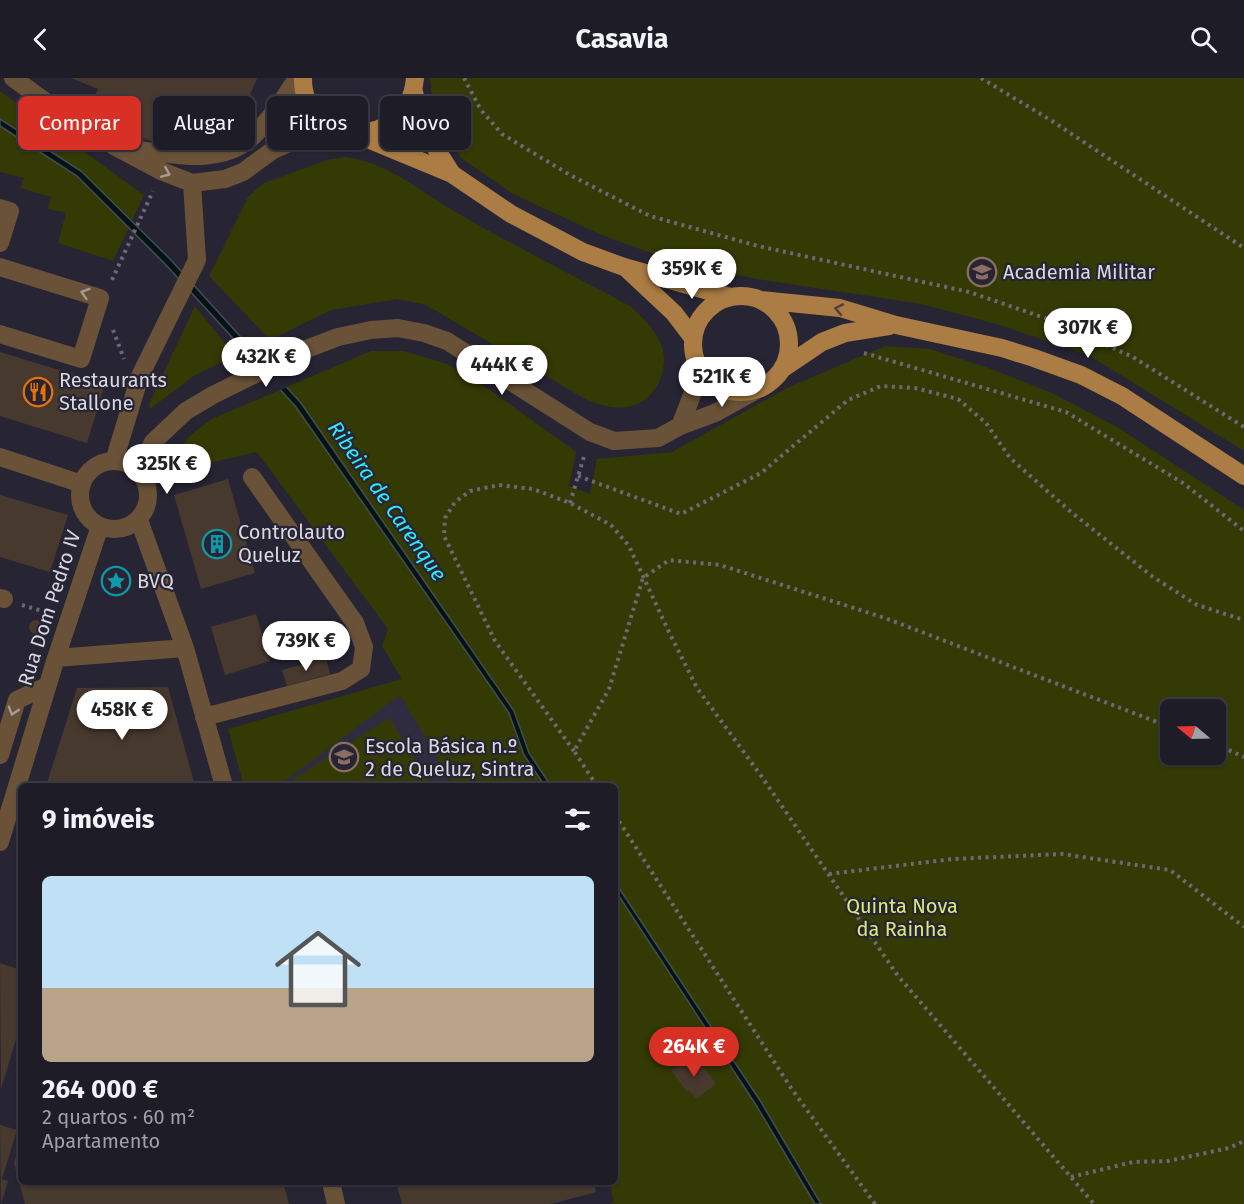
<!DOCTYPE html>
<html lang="pt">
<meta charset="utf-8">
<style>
body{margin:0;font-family:"Fira Sans",sans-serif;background:#2a2933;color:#f1f3f6;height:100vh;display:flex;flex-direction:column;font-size:22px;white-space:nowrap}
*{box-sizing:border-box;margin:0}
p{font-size:20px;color:#a0a1a7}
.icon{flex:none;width:33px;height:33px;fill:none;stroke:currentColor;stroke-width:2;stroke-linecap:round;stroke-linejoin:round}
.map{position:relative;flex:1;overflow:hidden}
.details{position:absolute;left:18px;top:705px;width:600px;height:402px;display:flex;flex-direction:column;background:#1d1c27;border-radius:9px;box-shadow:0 2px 4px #0004,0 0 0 2px #3b3a44}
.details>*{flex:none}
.hud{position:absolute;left:18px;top:18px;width:600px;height:54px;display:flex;gap:12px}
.needle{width:39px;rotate:289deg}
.tools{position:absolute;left:1160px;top:621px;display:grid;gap:12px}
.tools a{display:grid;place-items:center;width:66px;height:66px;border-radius:9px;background:#1d1c27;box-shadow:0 2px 4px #0004,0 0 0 2px #3b3a44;font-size:30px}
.price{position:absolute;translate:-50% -51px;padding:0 14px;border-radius:21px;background:#fff;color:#222;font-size:20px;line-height:39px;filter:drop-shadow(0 2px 3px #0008)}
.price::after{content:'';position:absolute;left:50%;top:36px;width:18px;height:14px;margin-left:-9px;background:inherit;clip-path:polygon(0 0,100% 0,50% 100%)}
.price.current{background:#d93025;color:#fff}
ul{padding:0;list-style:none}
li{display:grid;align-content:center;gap:12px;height:318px;padding:0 24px}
li span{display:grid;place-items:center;height:186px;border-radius:9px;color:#555}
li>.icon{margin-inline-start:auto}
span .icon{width:108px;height:108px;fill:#fffc;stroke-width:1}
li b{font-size:26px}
h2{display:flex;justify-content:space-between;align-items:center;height:72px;padding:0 24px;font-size:26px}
.chip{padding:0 21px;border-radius:9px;background:#1d1c27;box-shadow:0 2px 4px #0004,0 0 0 2px #3b3a44;font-size:21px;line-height:54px}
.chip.current{background:#d93025;color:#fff}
header{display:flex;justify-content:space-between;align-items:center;height:78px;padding:0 24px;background:#1d1c27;font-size:27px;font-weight:700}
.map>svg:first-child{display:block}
</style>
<header><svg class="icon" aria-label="back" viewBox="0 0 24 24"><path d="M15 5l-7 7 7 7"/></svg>Casavia<svg class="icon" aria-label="search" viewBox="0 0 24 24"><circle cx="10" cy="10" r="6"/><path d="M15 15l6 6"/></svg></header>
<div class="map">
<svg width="1244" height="1126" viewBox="0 0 1244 1126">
<rect width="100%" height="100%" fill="#272534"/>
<path fill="#2f2c41" d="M403,601L470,708H244Z"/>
<path fill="#343a04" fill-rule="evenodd" d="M430,0H1244V373L1090,278L1000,247L921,226L757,201L681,186L602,157L513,116L461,80L433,32Z
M0,13L144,117L113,183L58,165L66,135L48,131L51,119L20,110L24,100L0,94Z
M345,79C389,85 415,110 452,132C510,166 571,196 630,228C641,238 654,250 660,264C672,289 656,325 627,329C613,331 600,327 587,322L426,227L397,221L331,232L270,262L209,198L248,119L264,105L327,82Z
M195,228L235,278L195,297L150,331L149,326Z
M885,268L930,271L991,291L1052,315L1119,350L1244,432V1126H610L614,1124L609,1104H615V708H454L400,617L278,708H244L228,651L402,601L382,568L388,551L257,374L168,394C177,367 191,355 214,340L371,273H404L447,286L490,312L576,374L569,408L590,416L597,381L672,374L787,310ZM1170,632H1215V676H1170Z
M389,640L430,704L424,708H293L290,703Z"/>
<path fill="#041315" stroke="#444e52" stroke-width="1.5" d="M0,41L81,93L170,181L301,325L514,633L529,675L551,708H545L524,677L509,635L296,329L166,187L77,98L0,48Z
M615,804L761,1024L821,1126H815L756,1027L615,812Z"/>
<path fill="#272534" d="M254,269L289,308L277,314L242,275Z"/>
<path fill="#48392e" d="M71,0H257L234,56L202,42L191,72L156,65L122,51L89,30L98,11Z
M0,274L105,306L87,365L0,338Z
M228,401L255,495L201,511L174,417Z
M0,417L68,437L50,494L0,479Z
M256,536L270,583L225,597L211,549Z
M29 549a7 7 0 1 1 14 0a7 7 0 1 1-14 0Z
M326,580L330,596L287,608L282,592Z
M168,609L195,708H46L77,610Z
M0,885L21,892V945L1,1011Z
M696,979L716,1006L696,1021L689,1012L687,1014L671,992Z
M0,1047L17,1052L2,1101L8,1103L1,1126Z
M19,1068L21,1069V1104H283L289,1126H25L14,1085Z
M396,1104H594L596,1114L551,1126H402Z"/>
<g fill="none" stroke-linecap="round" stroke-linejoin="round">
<path stroke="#6b6976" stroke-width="4" stroke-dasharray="3 4.5" stroke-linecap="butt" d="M464,0L481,32L502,56L570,97L650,138L758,168L969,214L1045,240L1133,279L1244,349
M981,0L1052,43L1244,170
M112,202L153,113
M113,252L124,281
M864,275L1066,334L1183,405L1244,453
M578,398L681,436L761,395L848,322L881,308L915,310L958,321L986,345L1010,380L1071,434L1153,499L1197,527L1244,542
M570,425L585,375
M22,527L49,535
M1215,666L1244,679
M574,673L495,563L444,458L445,440L455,424L470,413L499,407L533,411L570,425L611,447L629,468L668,552L697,610L762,699L898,898L1094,1126
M597,708L574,673L609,611L643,500L669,482L720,487L885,540L1170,649
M615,737L791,1010L875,1126
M829,796L953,781L1062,776L1170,792L1244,849
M1071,1099L1133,1084L1168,1083L1229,1070L1244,1063"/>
<path stroke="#695238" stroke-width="18" d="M13,0L46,24L114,68L161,93L192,105L225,101L243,94L273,72L315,54L336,51
M126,70C164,75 220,90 252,59C269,43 284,21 297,0
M0,130L10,133L0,165
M0,189L100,220L81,281L0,256
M680,348L694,312L697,286
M0,379L82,406
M80 417a34 34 0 1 1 68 0a34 34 0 1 1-68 0Z
M114,383L140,298L197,182L192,105
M139,392L153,364L186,333L213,317L304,272L338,259L371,252L398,250L424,255L447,263L590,354L614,363L658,360L680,348L715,335L766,307
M139,442L185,570L224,708
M0,520L4,521
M56,580L185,570
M204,639L342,603L361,591L364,569L355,545L252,399
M0,677L17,622L47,608
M0,764L56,580L100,448
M331,1104L336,1126"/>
<path stroke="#ab7c43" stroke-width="18" d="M303,0C302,68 408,77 415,0
M414,14L423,50L452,96
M353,55L452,96L511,136L583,174L624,189L730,219
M628,192L674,235L693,260
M693 266a48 48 0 1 1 96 0a48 48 0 1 1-96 0Z
M761,222L840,230L896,247L1002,270L1034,280L1081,297L1122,318L1244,398
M782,291L822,264L845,255L889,248"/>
</g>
<defs><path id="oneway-chevron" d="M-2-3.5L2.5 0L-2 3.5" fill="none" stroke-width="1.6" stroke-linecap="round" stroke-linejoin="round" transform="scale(1.5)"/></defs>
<g stroke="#a79c96">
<use href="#oneway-chevron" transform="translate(166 95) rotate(23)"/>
<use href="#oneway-chevron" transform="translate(85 215) rotate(-163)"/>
<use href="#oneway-chevron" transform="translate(13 633) rotate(107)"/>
</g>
<use stroke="#4f3f38" href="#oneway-chevron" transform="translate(839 231) rotate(-169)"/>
<defs>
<g id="university-ring" transform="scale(1.5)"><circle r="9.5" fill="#272534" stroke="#8d6e63" stroke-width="1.5"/><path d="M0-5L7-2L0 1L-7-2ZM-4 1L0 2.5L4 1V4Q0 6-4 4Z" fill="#8d6e63"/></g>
<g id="restaurant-ring" transform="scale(1.5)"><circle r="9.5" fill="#272534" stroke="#e8710a" stroke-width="1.5"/><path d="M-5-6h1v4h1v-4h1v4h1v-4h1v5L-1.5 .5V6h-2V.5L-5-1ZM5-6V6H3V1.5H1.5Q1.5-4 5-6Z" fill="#e8710a"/></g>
<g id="building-ring" transform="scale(1.5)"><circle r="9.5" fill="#272534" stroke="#0f9aa8" stroke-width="1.5"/><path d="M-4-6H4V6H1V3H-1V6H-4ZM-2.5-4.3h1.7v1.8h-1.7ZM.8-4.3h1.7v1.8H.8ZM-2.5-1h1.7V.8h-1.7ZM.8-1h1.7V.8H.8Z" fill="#0f9aa8"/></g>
<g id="sight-ring" transform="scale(1.5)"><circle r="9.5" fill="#272534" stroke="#0f9aa8" stroke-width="1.5"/><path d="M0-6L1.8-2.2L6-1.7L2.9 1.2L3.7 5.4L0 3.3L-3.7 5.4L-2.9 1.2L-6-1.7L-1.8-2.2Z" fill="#0f9aa8"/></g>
<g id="school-ring" transform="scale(1.5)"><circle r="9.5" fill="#272534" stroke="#8d6e63" stroke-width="1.5"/><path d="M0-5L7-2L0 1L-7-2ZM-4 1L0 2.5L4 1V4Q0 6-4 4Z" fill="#8d6e63"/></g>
</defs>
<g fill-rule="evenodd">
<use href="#university-ring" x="982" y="194"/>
<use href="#restaurant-ring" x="38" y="314"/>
<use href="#building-ring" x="217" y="466"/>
<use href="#sight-ring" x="116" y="503"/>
<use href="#school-ring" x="344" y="679"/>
</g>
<g text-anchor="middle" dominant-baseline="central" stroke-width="4.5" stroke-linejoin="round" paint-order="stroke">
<g font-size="20" fill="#d9d8e2" stroke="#272534" text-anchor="start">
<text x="1003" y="194">Academia Militar</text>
<text x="59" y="302">Restaurants<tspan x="59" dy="23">Stallone</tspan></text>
<text x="238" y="454">Controlauto<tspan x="238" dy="23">Queluz</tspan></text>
<text x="137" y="503">BVQ</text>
<text x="365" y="668">Escola Básica n.º<tspan x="365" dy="23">2 de Queluz, Sintra</tspan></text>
</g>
<g font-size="20" fill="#d9d8e2" stroke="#272534">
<text transform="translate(49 530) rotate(-72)">Rua Dom Pedro IV</text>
</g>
<g font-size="20" fill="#d9ea78" stroke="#272534">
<text x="902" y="828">Quinta Nova<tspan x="902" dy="23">da Rainha</tspan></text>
</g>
<g font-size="21" font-style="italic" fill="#2eeaff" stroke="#272534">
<text transform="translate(387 423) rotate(55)">Ribeira de Carenque</text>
</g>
</g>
</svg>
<div class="tools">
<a><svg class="needle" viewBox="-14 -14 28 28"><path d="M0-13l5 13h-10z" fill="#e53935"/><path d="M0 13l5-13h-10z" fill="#a0a1a7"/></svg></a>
</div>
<b class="price" style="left:692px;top:222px">359K €</b>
<b class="price" style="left:1088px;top:281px">307K €</b>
<b class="price" style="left:266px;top:310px">432K €</b>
<b class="price" style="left:502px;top:318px">444K €</b>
<b class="price" style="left:722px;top:330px">521K €</b>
<b class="price" style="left:167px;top:417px">325K €</b>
<b class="price" style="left:306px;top:594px">739K €</b>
<b class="price" style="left:122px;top:663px">458K €</b>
<b class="price current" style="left:694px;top:1000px">264K €</b>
<div class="hud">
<a class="chip current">Comprar</a>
<a class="chip">Alugar</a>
<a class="chip">Filtros</a>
<a class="chip">Novo</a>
</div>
<section class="details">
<h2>9 imóveis<svg class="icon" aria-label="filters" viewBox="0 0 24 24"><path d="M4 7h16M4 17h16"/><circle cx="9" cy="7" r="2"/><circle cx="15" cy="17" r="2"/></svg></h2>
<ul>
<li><span style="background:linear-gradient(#bfe0f5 60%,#b9a48a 0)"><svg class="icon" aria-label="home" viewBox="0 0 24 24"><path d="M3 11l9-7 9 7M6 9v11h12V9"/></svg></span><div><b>264 000 €</b><p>2 quartos · 60 m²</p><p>Apartamento</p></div></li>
</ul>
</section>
</div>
